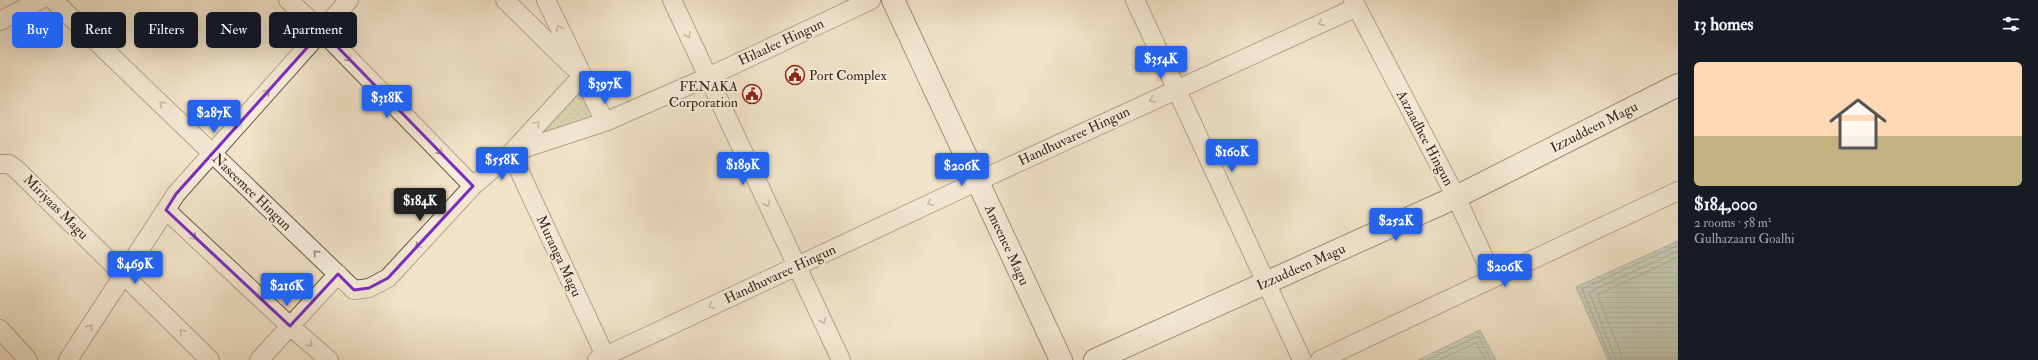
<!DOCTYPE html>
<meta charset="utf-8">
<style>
body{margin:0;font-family:"IM FELL Double Pica",serif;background:#242831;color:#f1f3f6;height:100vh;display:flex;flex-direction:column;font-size:15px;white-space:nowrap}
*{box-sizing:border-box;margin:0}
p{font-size:13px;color:#9ea1a6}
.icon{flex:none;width:22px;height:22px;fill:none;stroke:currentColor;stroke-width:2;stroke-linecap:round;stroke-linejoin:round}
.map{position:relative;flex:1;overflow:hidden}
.details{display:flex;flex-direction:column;background:#171b24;width:360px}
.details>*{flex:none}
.banner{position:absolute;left:12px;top:12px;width:380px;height:36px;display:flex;gap:8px}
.price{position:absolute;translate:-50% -34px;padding:0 9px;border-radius:4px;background:#2563eb;color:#fff;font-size:13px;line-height:26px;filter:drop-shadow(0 1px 2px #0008)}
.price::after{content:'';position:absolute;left:50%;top:24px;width:12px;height:9px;margin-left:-6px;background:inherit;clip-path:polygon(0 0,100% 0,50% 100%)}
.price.selected{background:#222;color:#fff}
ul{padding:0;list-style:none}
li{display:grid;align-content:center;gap:8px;height:212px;padding:0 16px}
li+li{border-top:1px solid #363941}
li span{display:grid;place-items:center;height:124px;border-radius:6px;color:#555}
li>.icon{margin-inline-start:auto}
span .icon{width:72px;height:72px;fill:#fffc;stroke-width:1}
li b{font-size:17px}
h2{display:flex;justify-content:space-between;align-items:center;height:48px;padding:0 16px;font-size:17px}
.tag{padding:0 14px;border-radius:6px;background:#171b24;box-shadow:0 4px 16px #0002;font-size:14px;line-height:36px}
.tag.selected{background:#2563eb;color:#fff}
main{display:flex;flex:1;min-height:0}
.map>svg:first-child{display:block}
</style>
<main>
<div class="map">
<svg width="1678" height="360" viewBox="0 0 1678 360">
<defs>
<pattern id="park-dots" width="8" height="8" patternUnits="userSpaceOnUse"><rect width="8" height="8" fill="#bfc293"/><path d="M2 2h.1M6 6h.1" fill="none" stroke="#9c9e77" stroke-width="1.8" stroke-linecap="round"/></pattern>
<pattern id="water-rules" width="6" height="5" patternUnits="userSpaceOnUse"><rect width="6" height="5" fill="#9cbfaf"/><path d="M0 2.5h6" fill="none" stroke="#809b8d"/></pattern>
</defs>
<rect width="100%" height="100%" fill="#f1e2c8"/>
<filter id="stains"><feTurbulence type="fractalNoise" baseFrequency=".005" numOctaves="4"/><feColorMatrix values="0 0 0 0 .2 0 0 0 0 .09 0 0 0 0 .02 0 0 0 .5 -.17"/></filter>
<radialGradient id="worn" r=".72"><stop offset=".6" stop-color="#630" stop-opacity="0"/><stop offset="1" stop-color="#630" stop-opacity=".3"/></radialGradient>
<path fill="url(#park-dots)" stroke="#7e7556" d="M582,76L605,122L511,153Z"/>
<path fill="url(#water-rules)" stroke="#768373" d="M1678,241V360H1608L1576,287Z
M1480,330L1496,360H1418Z"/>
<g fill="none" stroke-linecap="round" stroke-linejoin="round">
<path stroke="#6c7464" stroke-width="1" d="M1427,360L1478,336L1491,360
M1439,360L1476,343L1486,360
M1611,360L1582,289L1678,245
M1616,360L1589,292L1678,251
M1622,360L1621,353L1597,295L1678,257"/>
<g stroke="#695644" stroke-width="20">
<path id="street" d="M53,0L354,290L369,288L388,278L473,186L511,153L582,76
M288,0L322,31L473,186
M505,0L573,67
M546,0L605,122
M672,0L841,360
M1135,0L1302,360
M1353,0L1456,197L1493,277
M0,21L40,0
M513,152L605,122L708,77L871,0
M511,153L607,360
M0,164H9L16,169L210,360
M166,210L290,326L329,360
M0,329L28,360
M68,360L176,194L349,0
M259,360L338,274
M597,360L978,181L1357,7
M1320,360L1678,191"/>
</g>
<g stroke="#3c2818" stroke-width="24">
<path id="secondary" d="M893,0L1061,360
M1095,360L1456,197L1678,85"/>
</g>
<use href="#street" stroke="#f6ecdb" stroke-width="18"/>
<use href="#secondary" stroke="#f6ecdb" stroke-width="22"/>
</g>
<defs><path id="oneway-chevron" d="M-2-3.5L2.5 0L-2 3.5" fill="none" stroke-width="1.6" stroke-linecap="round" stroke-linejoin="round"/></defs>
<g stroke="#998a7a">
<use href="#oneway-chevron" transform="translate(1321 23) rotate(156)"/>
<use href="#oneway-chevron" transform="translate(559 28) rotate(-115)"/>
<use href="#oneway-chevron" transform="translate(688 35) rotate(65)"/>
<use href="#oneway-chevron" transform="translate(349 59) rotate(46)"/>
<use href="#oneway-chevron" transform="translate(267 92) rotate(-48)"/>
<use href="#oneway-chevron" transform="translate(1152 100) rotate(155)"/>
<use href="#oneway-chevron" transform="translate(162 104) rotate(-136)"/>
<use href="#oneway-chevron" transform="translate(537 124) rotate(-47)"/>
<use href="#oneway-chevron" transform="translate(440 152) rotate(46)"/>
<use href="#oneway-chevron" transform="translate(930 203) rotate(155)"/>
<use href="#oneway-chevron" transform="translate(767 204) rotate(65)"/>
<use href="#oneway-chevron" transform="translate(194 237) rotate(43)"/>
<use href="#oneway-chevron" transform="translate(418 246) rotate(133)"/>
<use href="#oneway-chevron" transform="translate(316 253) rotate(-136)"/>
<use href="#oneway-chevron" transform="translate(711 306) rotate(155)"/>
<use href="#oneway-chevron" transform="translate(823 321) rotate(65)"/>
<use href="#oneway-chevron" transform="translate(90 327) rotate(-57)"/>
<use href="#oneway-chevron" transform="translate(182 332) rotate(-135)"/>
<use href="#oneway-chevron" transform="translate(310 344) rotate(41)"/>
</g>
<path d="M0 0H1678V360H0ZM322,31L473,186L388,278L369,288L354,290L338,274L290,326L166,210L176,194Z" fill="#f1e2c8" fill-opacity=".55" fill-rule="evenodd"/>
<path fill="none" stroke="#7b2cbf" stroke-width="3" stroke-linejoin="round" d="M322,31L473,186L388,278L369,288L354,290L338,274L290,326L166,210L176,194Z"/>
<defs>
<g id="civic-ring" transform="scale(1)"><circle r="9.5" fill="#f6ecdb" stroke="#8f2418" stroke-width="1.5"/><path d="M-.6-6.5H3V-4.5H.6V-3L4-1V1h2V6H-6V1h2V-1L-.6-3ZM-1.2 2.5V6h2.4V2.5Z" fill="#8f2418"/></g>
</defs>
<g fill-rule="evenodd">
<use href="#civic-ring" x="795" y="75"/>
<use href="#civic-ring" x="752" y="94"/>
</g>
<g text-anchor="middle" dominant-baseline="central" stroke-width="4" stroke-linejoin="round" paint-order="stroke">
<g font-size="14" fill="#3c2818" stroke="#f6ecdb">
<text transform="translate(781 42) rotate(-25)">Hilaalee Hingun</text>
<text transform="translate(1594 127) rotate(-27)">Izzuddeen Magu</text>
<text transform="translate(1074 136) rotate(-25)">Handhuvaree Hingun</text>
<text transform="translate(1425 138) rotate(62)">Aazaadhee Hingun</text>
<text transform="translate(252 192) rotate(44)">Naseemee Hingun</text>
<text transform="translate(56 207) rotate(45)">Miriyaas Magu</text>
<text transform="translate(1007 245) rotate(65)">Ameenee Magu</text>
<text transform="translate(559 256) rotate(65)">Muranga Magu</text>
<text transform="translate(1301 267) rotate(-24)">Izzuddeen Magu</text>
<text transform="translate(780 274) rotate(-25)">Handhuvaree Hingun</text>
</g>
<g font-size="14" fill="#3c2818" stroke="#f6ecdb" text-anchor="start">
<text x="809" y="75">Port Complex</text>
<text x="738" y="86" text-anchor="end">FENAKA<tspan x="738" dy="16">Corporation</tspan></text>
</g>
</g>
<rect width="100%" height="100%" filter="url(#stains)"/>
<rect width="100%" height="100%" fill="url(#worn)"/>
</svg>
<b class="price" style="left:1161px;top:80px">$354K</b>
<b class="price" style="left:605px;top:105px">$397K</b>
<b class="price" style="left:387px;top:119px">$318K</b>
<b class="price" style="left:214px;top:134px">$287K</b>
<b class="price" style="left:1232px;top:173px">$160K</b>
<b class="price" style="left:502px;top:181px">$558K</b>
<b class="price" style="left:743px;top:186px">$189K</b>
<b class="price" style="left:962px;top:187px">$206K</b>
<b class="price selected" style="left:420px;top:222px">$184K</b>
<b class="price" style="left:1396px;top:242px">$252K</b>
<b class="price" style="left:135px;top:285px">$469K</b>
<b class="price" style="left:1505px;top:288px">$206K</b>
<b class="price" style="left:287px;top:307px">$216K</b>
<div class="banner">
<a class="tag selected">Buy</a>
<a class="tag">Rent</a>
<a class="tag">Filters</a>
<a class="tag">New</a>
<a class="tag">Apartment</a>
</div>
</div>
<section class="details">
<h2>13 homes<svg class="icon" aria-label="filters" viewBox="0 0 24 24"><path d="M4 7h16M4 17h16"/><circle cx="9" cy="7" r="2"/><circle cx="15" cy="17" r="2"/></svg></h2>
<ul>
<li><span style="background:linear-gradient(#ffd9b3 60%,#c2b280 0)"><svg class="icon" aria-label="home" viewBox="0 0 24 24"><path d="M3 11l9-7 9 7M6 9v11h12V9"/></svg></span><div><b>$184,000</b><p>2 rooms · 58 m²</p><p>Gulhazaaru Goalhi</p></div></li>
</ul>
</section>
</main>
